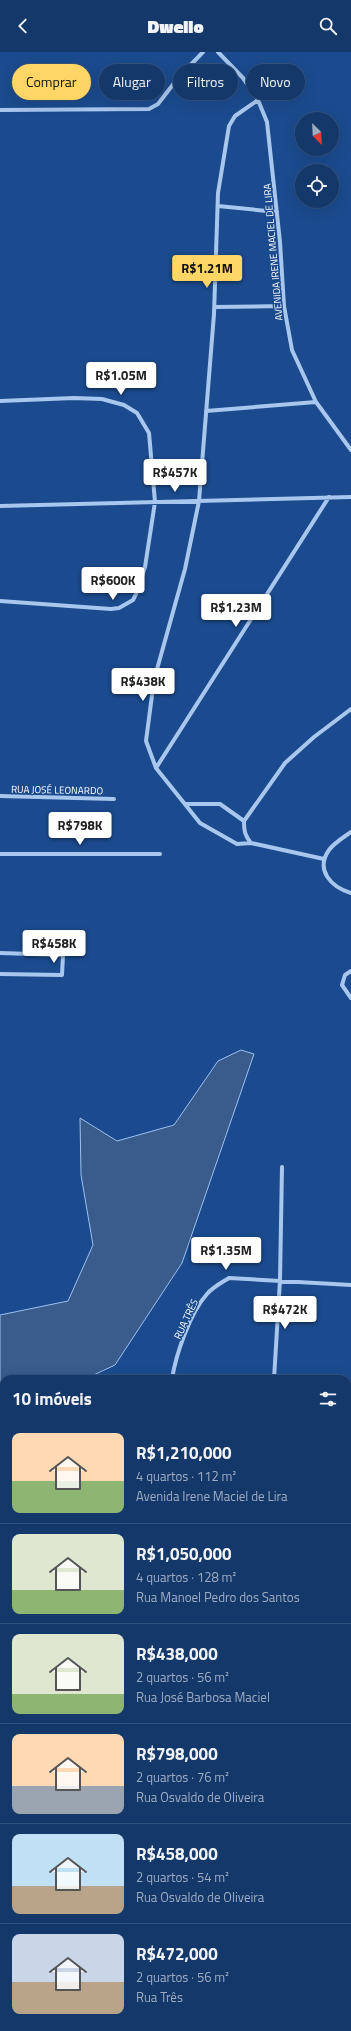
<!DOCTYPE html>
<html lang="pt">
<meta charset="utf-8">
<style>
body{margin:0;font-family:"Titillium Web",sans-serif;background:#1d3f70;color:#f1f3f6;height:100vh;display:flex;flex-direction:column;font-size:15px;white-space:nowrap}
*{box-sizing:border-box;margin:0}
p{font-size:13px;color:#9dacc1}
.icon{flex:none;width:22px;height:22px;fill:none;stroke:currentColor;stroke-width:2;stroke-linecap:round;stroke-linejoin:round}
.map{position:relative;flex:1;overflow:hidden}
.details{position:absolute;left:0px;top:1323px;width:351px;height:656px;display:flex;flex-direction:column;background:#14386a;border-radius:12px 12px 0 0;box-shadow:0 4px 16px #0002,0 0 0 1px #33527e}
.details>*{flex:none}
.hud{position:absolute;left:12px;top:12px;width:327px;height:36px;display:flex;gap:8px}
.needle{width:26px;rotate:156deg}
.controls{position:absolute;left:295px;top:60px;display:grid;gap:8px}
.controls a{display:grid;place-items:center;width:44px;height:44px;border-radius:50%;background:#14386a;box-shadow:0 4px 16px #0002,0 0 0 1px #33527e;font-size:20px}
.price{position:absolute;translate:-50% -34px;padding:0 9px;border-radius:4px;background:#fff;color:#222;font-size:13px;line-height:26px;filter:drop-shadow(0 1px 2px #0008)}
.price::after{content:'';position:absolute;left:50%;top:24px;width:12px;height:9px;margin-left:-6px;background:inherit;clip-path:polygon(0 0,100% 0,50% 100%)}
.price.selected{background:#ffd565;color:#111}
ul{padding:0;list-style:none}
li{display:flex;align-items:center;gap:12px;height:100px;padding:0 12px}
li+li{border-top:1px solid #33527e}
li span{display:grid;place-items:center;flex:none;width:112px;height:80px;border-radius:8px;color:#555}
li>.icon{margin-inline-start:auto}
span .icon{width:48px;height:48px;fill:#fffc;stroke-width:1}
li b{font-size:17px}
h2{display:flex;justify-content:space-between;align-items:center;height:48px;padding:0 12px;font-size:17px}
.pill{padding:0 14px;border-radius:18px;background:#14386a;box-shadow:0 4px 16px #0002,0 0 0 1px #33527e;font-size:14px;line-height:36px}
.pill.selected{background:#ffd565;color:#111}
header{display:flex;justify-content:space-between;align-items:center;height:52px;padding:0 12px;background:#14386a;font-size:18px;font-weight:800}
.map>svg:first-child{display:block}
</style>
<header><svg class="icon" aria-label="back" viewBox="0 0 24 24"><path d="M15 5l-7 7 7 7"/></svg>Dwello<svg class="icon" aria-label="search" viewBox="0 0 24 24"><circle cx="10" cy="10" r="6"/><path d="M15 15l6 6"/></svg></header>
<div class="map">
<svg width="351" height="1979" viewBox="0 0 351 1979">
<rect width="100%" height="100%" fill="#1b4b8e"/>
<path fill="#395c8d" stroke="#9bc1f0" d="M241,998L254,1002L182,1211L115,1313L85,1327H4V1366L0,1369V1263L68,1249L93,1193L81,1123L80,1066L117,1089L174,1073L218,1009Z"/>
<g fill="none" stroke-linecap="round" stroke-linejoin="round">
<path stroke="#a8c7ee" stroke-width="4" d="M218,0L243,26L258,48L267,70L280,190L284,254L292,298L316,350L351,398
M0,58L149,57L158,52L178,26L203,0
M218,154L277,160
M214,255L284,254
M0,349L74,346L102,347L124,353L137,361L149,381L155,450L145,515L138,538L133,548L119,556L111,557L0,549
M206,359L316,350
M0,454L351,445
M156,716L329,445
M0,744L114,747
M185,752H220L244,769
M351,780C344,785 334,791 329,798C315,818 331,835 351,841
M251,791L237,792L200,771L156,716L146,689L154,628L185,517L199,449L214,262L218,141L229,74L235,64L258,48
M0,802H160
M324,807L251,791C245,784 244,779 244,769L285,711L314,685L351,657
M0,901L63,903L62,923L0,922
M351,919L345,923L342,933L351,946
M172,1327C176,1302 190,1261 207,1242C213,1235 221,1231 229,1226L351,1233
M274,1327L280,1228L282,1115
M347,1422H351
M0,1811L4,1812
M347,1829H351
M347,1939H351
M185,1979L186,1975"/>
<path stroke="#f7faff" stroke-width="11" d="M0,1760H4
M347,1772H351"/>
</g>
<g text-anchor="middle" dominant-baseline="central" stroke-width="3" stroke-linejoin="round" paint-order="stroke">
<g font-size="10" fill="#fff" stroke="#1b4b8e">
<text transform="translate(273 200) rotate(-95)">AVENIDA IRENE MACIEL DE LIRA</text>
<text transform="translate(57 738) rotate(1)">RUA JOSÉ LEONARDO</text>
<text transform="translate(186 1267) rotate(-65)">RUA TRÊS</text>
</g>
</g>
</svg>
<div class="controls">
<a><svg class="needle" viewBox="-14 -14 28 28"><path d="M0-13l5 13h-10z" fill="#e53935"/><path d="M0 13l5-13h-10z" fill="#9dacc1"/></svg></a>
<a><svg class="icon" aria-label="locate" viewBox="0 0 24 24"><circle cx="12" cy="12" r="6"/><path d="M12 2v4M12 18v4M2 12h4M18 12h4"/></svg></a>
</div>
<b class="price selected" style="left:207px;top:237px">R$1.21M</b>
<b class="price" style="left:121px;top:344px">R$1.05M</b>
<b class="price" style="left:175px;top:441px">R$457K</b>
<b class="price" style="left:113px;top:549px">R$600K</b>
<b class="price" style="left:236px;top:576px">R$1.23M</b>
<b class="price" style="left:143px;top:650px">R$438K</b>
<b class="price" style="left:80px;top:794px">R$798K</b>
<b class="price" style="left:54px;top:912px">R$458K</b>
<b class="price" style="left:226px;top:1219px">R$1.35M</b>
<b class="price" style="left:285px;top:1278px">R$472K</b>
<div class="hud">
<a class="pill selected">Comprar</a>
<a class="pill">Alugar</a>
<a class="pill">Filtros</a>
<a class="pill">Novo</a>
</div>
<section class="details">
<h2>10 imóveis<svg class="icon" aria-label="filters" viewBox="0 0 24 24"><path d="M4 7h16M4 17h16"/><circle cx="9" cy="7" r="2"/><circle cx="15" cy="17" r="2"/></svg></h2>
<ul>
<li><span style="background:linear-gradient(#ffd9b3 60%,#8fb573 0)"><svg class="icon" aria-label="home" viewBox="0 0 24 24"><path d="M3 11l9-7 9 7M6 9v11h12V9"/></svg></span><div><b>R$1,210,000</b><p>4 quartos · 112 m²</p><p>Avenida Irene Maciel de Lira</p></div></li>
<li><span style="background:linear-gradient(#dfe7d0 70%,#8fb573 0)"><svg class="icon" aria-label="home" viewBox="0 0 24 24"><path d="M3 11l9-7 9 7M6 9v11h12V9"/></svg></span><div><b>R$1,050,000</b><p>4 quartos · 128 m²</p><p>Rua Manoel Pedro dos Santos</p></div></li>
<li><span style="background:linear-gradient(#dfe7d0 75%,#8fb573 0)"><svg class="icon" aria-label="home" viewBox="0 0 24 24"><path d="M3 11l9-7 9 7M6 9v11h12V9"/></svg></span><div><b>R$438,000</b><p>2 quartos · 56 m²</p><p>Rua José Barbosa Maciel</p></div></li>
<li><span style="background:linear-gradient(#ffd9b3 65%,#9aa5b1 0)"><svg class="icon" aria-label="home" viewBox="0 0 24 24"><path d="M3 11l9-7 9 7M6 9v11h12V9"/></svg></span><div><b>R$798,000</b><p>2 quartos · 76 m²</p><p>Rua Osvaldo de Oliveira</p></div></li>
<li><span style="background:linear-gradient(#bfe0f5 65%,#b9a48a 0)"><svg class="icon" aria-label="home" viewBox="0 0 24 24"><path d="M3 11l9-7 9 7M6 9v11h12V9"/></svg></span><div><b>R$458,000</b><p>2 quartos · 54 m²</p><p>Rua Osvaldo de Oliveira</p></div></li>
<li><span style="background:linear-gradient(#c9d6e8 60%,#b9a48a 0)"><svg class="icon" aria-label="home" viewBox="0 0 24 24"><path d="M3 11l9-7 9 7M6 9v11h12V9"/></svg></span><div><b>R$472,000</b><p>2 quartos · 56 m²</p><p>Rua Três</p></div></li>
</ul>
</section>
</div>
